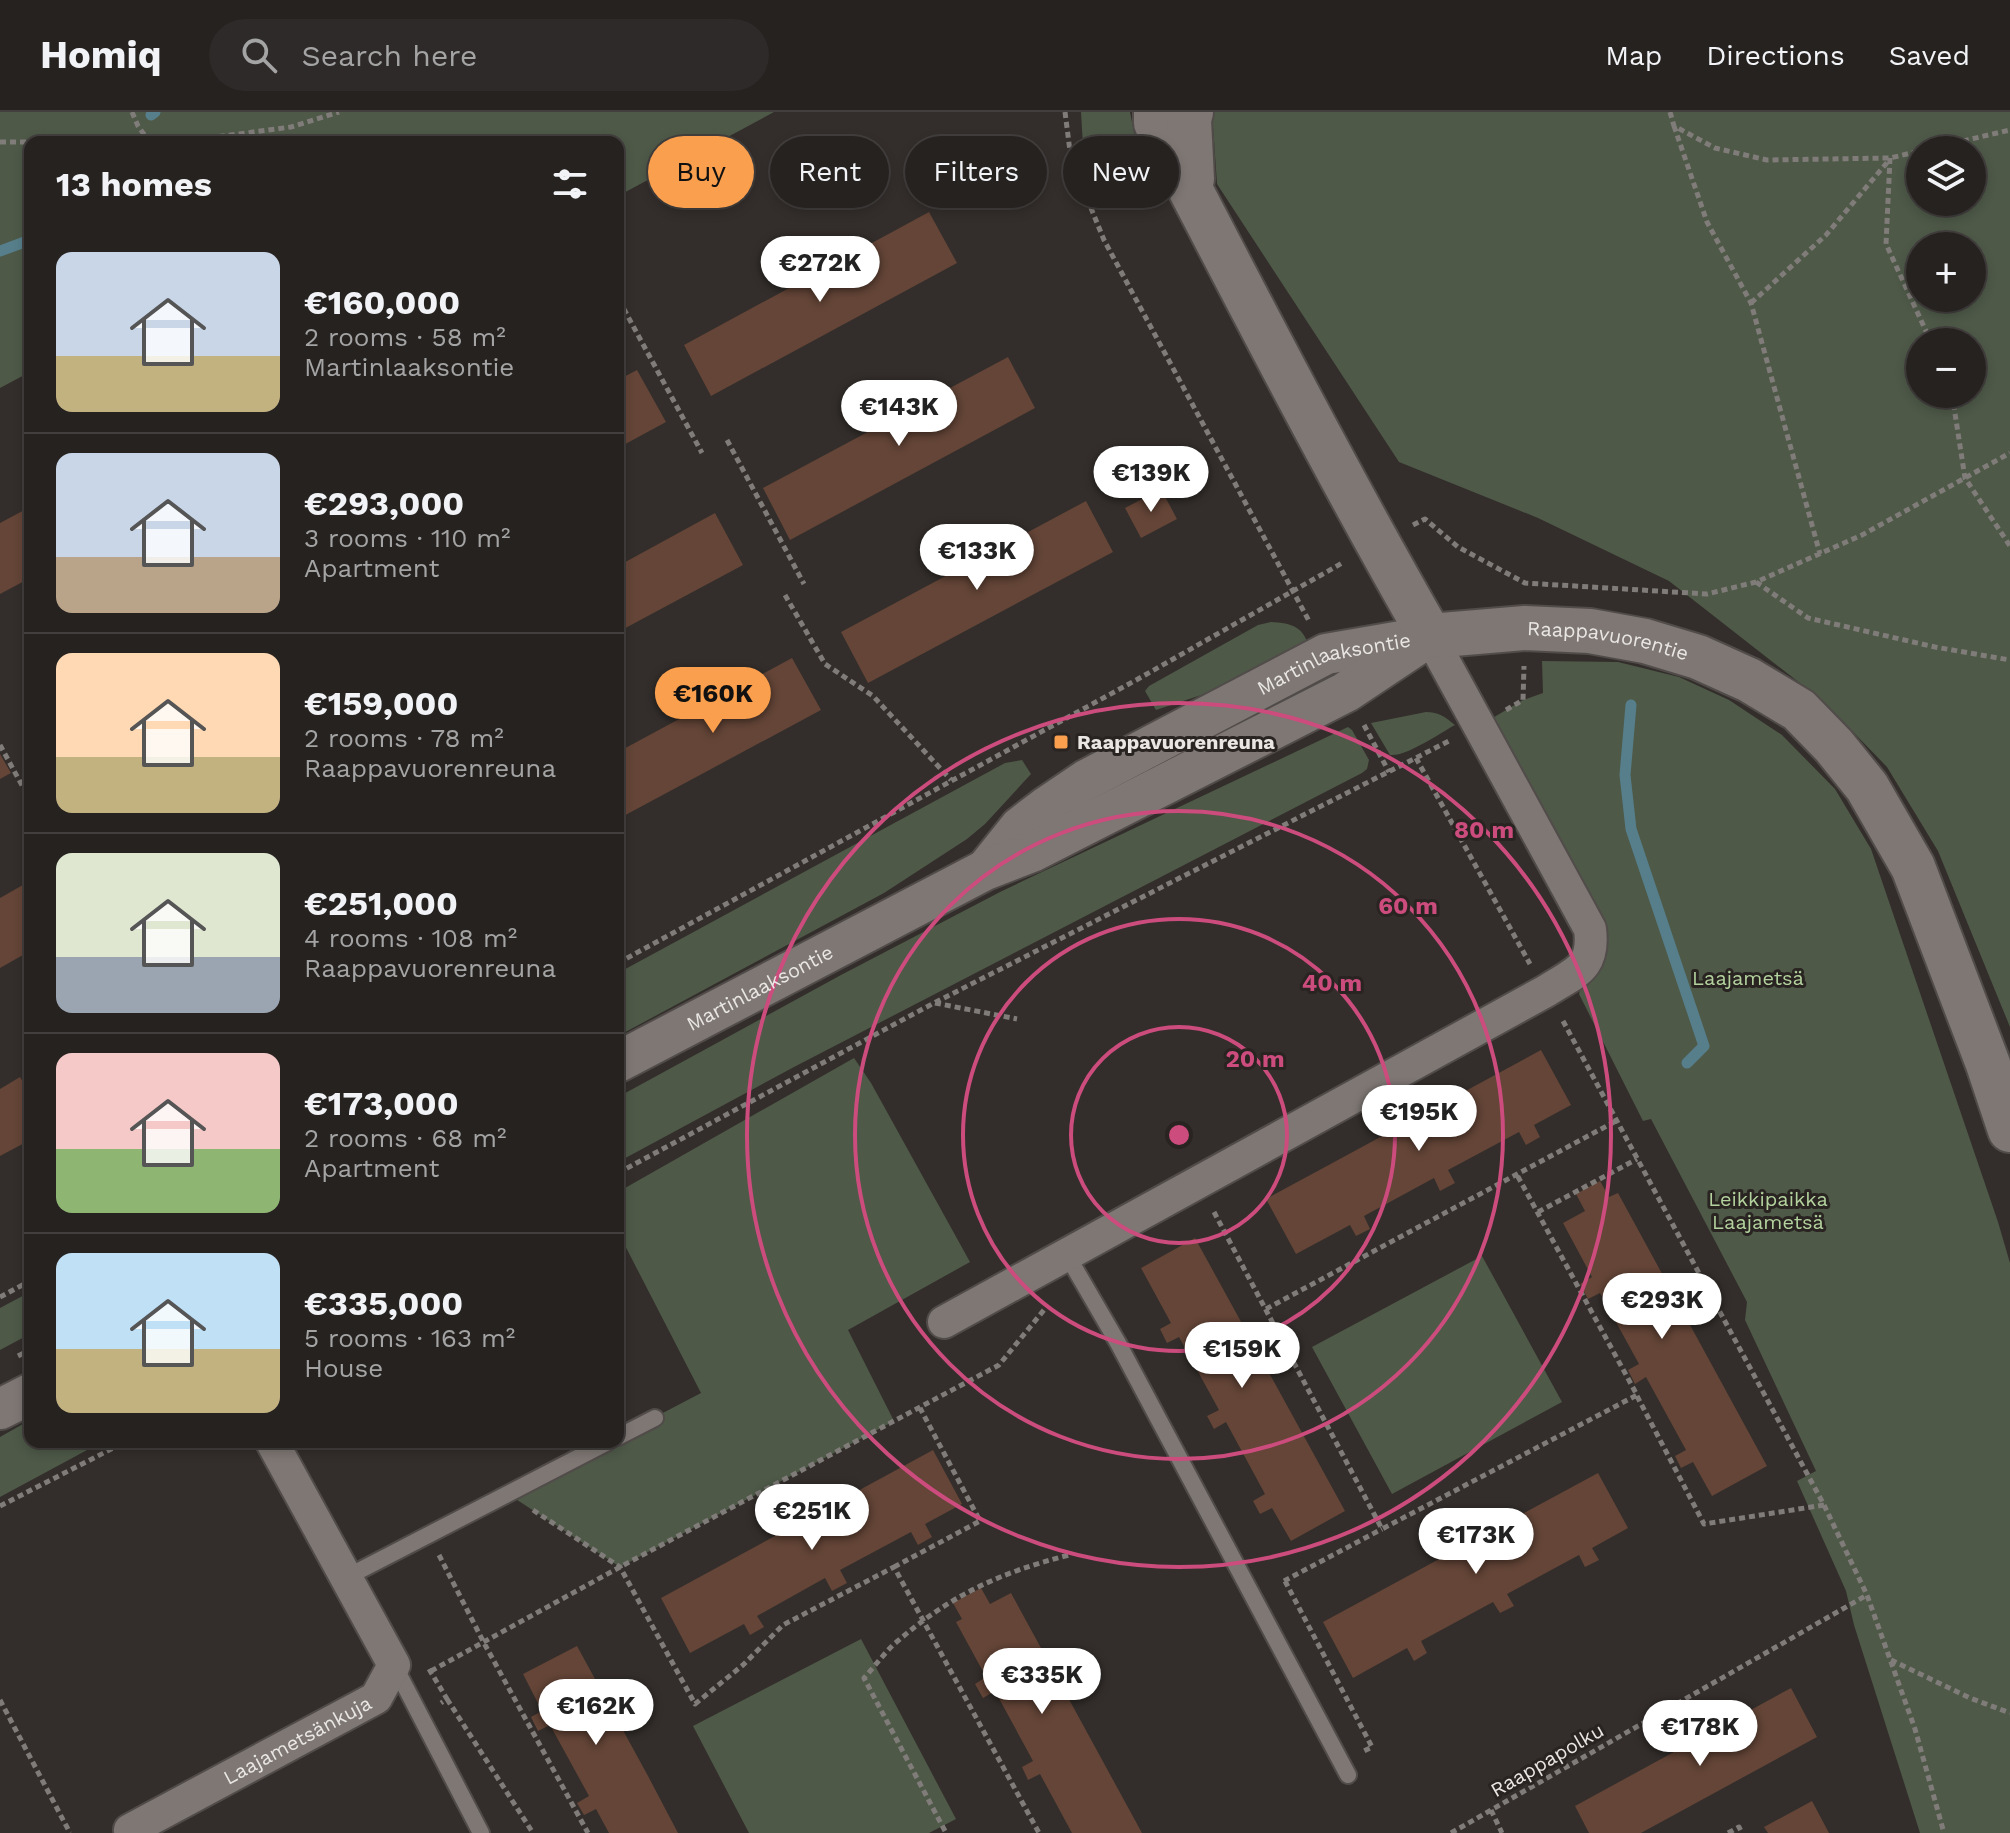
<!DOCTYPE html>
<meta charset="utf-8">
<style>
body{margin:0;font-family:"Work Sans",sans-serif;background:#2e2a29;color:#f1f3f6;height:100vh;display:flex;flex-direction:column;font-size:30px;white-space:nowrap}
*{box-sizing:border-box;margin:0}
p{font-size:26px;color:#a4a4a5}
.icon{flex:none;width:44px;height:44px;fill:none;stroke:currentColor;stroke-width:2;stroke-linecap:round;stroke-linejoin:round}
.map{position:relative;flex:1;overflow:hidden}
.panel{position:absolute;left:24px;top:24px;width:600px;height:1312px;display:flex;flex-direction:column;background:#262220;border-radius:16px;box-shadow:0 4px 12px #0003,0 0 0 2px #423f3e}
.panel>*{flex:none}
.banner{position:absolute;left:648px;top:24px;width:760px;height:72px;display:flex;gap:16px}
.buttons{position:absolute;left:1906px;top:24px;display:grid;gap:16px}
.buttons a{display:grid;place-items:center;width:80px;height:80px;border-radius:50%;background:#262220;box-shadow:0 4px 12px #0003,0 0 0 2px #423f3e;font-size:40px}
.price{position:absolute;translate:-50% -68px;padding:0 18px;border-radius:28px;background:#fff;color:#222;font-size:26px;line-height:52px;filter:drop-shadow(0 2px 4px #0008)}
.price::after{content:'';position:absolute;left:50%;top:48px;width:24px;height:18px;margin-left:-12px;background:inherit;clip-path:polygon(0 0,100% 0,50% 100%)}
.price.active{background:#f99f4d;color:#111}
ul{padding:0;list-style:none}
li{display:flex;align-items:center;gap:24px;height:200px;padding:0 32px}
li+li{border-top:2px solid #423f3e}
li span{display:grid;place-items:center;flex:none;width:224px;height:160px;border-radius:16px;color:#555}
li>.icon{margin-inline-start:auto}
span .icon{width:96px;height:96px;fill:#fffc;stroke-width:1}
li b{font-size:34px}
h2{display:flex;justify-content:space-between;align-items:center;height:96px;padding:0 32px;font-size:34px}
.chip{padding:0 28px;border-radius:36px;background:#262220;box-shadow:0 4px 12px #0003,0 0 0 2px #423f3e;font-size:28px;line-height:72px}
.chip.active{background:#f99f4d;color:#111}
header{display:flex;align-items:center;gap:48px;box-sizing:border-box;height:112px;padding:0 40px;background:#262220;border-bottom:2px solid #423f3e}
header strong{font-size:38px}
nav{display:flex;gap:44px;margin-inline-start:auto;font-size:28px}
.search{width:560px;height:72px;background:#2e2a29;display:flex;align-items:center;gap:20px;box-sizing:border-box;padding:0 28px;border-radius:44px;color:#a4a4a5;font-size:30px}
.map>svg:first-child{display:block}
</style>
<header>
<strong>Homiq</strong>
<div class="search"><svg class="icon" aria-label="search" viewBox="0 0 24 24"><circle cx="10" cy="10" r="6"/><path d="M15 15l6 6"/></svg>Search here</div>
<nav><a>Map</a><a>Directions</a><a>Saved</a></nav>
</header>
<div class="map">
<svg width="2010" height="1721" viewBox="0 0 2010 1721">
<rect width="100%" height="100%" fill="#332e2b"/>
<path fill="#4e5948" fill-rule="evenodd" d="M0,0H774L618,84V30H30V260L0,276Z
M1081,0H1130L1138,41L1084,51Z
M1212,0H2010V915L1938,739L1887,655L1824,590L1669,469L1538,406L1399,350L1217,72ZM1920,38H1972V90H1920ZM1920,134H1972V186H1920ZM1920,230H1972V282H1920Z
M1271,510C1292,511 1305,515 1309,537L1262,563L1156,598L1145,579L1149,574L1258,513Z
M1542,549L1618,550L1679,565L1729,588L1782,623L1835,677L1871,737L1998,1110L2010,1151V1721H1920L1854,1513L1846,1479L1797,1369L1816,1359L1745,1208L1747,1190L1651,1007L1643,1009L1579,882L1592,835L1479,614L1523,588L1543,581Z
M1426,600C1439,600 1445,605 1455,613C1440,621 1406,645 1390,643L1371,611Z
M1348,615L1352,618L1369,648L1367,657L1362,661L794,955L618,1050V985L841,863L1002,779Z
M1022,648L1031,662L985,712L967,727L884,781L618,924V861L1005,651Z
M854,946L871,971L970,1150L848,1218L894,1309L620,1455L508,1382L701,1281L618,1120V1080Z
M1482,1144L1562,1290L1392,1382L1312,1235Z
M30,1180V1222L0,1238V1196Z
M30,1308V1330H102L0,1385V1325Z
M861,1527L956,1707L929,1721H749L693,1614Z"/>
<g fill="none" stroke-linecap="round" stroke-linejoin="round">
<path stroke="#567f8b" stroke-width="11" d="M151,3L155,0
M0,139L30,128
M1631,593L1625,663L1631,717L1704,934L1687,951"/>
</g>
<path fill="#644537" d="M929,100L957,151L711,284L684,233Z
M1008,245L1035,296L790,428L763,376Z
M637,258L666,310L618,336V268Z
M1161,377L1177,407L1141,426L1125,396Z
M1086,389L1113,440L868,571L841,520Z
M30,395V466L0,482V411Z
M715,401L743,453L618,520V454Z
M792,546L821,598L618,707V640Z
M0,642L11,661L0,667Z
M30,769V839L0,856V786Z
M1541,938L1571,993L1534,1013L1540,1025L1526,1033L1519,1020L1448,1058L1455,1071L1440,1079L1434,1066L1364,1104L1370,1117L1356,1124L1350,1113L1296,1142L1266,1087Z
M20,965L30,982V1028L0,1044V977Z
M1600,1069L1609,1085L1618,1081L1767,1354L1712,1384L1693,1350L1681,1356L1675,1344L1686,1338L1646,1265L1635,1272L1628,1258L1639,1252L1600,1181L1588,1187L1580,1172L1592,1165L1563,1111L1585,1099L1576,1082Z
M1195,1126L1345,1399L1291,1429L1272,1396L1260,1402L1253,1389L1265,1382L1226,1310L1214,1317L1207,1304L1219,1298L1179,1225L1167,1231L1160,1217L1171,1211L1141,1156Z
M933,1338L962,1392L925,1412L932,1425L918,1433L911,1420L840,1458L847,1471L832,1479L825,1466L757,1504L764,1515L750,1523L744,1512L690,1541L661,1486Z
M1598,1361L1628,1416L1592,1436L1599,1448L1585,1455L1579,1443L1507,1482L1514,1494L1500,1501L1493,1490L1421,1529L1427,1541L1414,1549L1407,1536L1353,1566L1323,1510Z
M981,1476L990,1492L1011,1481L1142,1721H1072L1040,1662L1028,1668L1022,1655L1033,1649L995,1579L983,1586L975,1572L986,1565L956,1510L962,1507L953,1491Z
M577,1534L648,1664L678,1721H609L596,1697L584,1703L577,1691L589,1684L550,1613L538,1619L531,1605L542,1599L523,1562Z
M1791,1576L1817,1625L1641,1721H1589L1575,1694Z
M1812,1689L1829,1721H1768L1764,1715Z"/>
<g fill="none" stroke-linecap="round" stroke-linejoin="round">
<g stroke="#514c4a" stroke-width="20">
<path id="service" d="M1067,1143L1118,1231L1348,1663
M618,1325L655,1306
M347,1465L608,1330
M394,1553L481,1721"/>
</g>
<g stroke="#514c4a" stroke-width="36">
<g id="minor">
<path d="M944,1210L1546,879C1575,860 1595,857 1590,817L1430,524"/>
<path id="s1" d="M130,1718L376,1586L394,1553L272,1330"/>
</g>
</g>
<g stroke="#514c4a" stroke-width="44">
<g id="tertiary">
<path id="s2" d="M988,755L1020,715L1046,695L1086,668L1326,542L1413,527"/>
<path id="s3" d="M618,950L985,758L1034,739L1346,580L1430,524"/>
<path d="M0,1297L30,1282"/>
</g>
</g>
<g stroke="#514c4a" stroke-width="48">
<g id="secondary">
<path id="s4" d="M1156,0V11C1245,183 1334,356 1430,524L1525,516L1590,519L1645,529L1698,545L1749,568L1799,598L1834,634L1867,675L1913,755L1988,952L2010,1018"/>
<path d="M1191,0L1189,8L1192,67"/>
</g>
</g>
<path stroke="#807c79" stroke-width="5" stroke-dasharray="6 4" stroke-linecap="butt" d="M132,0L138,14L148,28
M1065,0L1071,47L1104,128L1309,509
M1670,0L1674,14L1715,36L1767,48L1890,46L1920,39
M1674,14L1707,110L1751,191L1820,442
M0,30H30
M79,30L208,26L291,15L339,0
M1924,38L2010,18
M1890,46L1886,132L1931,230
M619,188L702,341
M1751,191L1826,123L1890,47
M1952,282L1965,366L2010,434
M727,328L804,472
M1413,413L1425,407L1458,435L1525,471L1707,482L1756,470L1862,423L2010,341
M1756,470L1808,506L1935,535L2010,548
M785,483L825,552L873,584L951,668
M1506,598L1523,588L1524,554
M1364,613L1389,660
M0,633L30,688
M1416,646L1530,852
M618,851L1138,567L1344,450
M935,891L1017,907
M1563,909L1824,1393L1867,1483L1915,1617L1944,1721
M618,1061L934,891L1451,628
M1214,1100L1382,1417L1637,1283L1516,1061
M1538,1100L1637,1047
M0,1185L30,1169
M1266,1197L1616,1009
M18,1244L30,1238
M1637,1284L1704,1412L1824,1393
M0,1394L125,1330
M533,1398L620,1455L695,1592L743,1553L783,1513L894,1455L1039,1721
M439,1443L484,1531L588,1721
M894,1455L980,1409L920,1296
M1284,1469L1382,1417
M1285,1469L1372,1635L1364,1639
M1891,1548L1970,1586L2010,1601
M429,1557L447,1587L441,1591
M431,1559L620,1455L999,1253L1048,1193
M447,1587L533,1721
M0,1588L70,1721
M1491,1698L1502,1721
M945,1719L864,1566C874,1555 883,1543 893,1533C949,1484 998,1461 1069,1443
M1451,1721L1867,1483
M1728,1721L1739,1715L1742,1721"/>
<use href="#service" stroke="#7e7774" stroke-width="16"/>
<use href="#minor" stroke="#7e7774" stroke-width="32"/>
<use href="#tertiary" stroke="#7e7774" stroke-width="40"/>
<use href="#secondary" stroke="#7e7774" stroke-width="44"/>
</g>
<g fill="none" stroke="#cc4c7d" stroke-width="4">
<circle cx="1179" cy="1023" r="108"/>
<circle cx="1179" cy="1023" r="216"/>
<circle cx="1179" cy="1023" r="324"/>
<circle cx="1179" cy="1023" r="432"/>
</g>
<rect fill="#f99f4d" stroke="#292421" stroke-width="3" x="1053" y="622" width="16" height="16" rx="4"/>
<g text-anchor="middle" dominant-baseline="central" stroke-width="6" stroke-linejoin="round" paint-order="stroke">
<g font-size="20" fill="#e9e6e4" stroke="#292421">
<text stroke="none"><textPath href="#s4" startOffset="772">Raappavuorentie</textPath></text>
<text stroke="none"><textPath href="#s2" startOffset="408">Martinlaaksontie</textPath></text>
<text stroke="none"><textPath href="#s3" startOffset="160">Martinlaaksontie</textPath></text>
<text stroke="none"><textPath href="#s1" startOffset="190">Laajametsänkuja</textPath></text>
<text transform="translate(1547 1648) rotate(-30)">Raappapolku</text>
</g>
<g font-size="20" font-weight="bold" fill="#e9e6e4" stroke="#292421" text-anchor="start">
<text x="1077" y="630">Raappavuorenreuna</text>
</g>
<g font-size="20" fill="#b3d29e" stroke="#292421">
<text x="1748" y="866">Laajametsä</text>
<text x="1768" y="1087">Leikkipaikka<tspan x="1768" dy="23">Laajametsä</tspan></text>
</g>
</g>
<circle cx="1179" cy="1023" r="12" fill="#cc4c7d" stroke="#292421" stroke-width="4"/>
<g font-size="24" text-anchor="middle" font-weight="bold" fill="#cc4c7d" stroke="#292421" stroke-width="6" stroke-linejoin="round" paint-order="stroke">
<text x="1484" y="726">80 m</text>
<text x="1408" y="802">60 m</text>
<text x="1332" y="879">40 m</text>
<text x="1255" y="955">20 m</text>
</g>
</svg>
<div class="buttons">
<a><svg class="icon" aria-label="layers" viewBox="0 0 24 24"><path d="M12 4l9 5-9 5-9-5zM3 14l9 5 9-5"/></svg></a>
<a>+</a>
<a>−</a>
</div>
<b class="price" style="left:820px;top:192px">€272K</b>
<b class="price" style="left:899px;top:336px">€143K</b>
<b class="price" style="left:1151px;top:402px">€139K</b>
<b class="price" style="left:977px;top:480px">€133K</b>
<b class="price active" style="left:713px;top:623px">€160K</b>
<b class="price" style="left:1419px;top:1041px">€195K</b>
<b class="price" style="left:1662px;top:1229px">€293K</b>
<b class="price" style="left:1242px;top:1278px">€159K</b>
<b class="price" style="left:812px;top:1440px">€251K</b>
<b class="price" style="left:1476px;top:1464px">€173K</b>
<b class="price" style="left:1042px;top:1604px">€335K</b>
<b class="price" style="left:596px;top:1635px">€162K</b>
<b class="price" style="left:1700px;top:1656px">€178K</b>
<div class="banner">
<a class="chip active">Buy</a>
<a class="chip">Rent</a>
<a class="chip">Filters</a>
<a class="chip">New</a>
</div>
<section class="panel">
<h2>13 homes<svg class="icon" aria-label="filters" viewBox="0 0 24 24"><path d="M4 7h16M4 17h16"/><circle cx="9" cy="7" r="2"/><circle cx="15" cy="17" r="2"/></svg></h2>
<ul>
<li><span style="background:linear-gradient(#c9d6e8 65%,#c2b280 0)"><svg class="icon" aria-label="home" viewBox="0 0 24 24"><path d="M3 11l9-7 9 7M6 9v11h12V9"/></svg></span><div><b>€160,000</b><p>2 rooms · 58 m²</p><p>Martinlaaksontie</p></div></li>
<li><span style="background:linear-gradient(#c9d6e8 65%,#b9a48a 0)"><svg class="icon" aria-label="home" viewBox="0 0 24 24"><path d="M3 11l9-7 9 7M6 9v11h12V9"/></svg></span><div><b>€293,000</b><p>3 rooms · 110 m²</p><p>Apartment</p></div></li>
<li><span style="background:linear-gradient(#ffd9b3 65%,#c2b280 0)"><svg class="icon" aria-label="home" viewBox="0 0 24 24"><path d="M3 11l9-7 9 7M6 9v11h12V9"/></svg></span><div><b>€159,000</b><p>2 rooms · 78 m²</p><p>Raappavuorenreuna</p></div></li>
<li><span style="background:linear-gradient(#dfe7d0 65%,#9aa5b1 0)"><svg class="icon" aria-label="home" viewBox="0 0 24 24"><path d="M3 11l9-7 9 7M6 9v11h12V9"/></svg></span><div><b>€251,000</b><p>4 rooms · 108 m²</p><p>Raappavuorenreuna</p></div></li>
<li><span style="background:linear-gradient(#f6c9c9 60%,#8fb573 0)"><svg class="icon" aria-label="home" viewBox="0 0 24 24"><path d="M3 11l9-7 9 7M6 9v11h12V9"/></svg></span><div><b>€173,000</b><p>2 rooms · 68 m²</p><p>Apartment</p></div></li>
<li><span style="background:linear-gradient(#bfe0f5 60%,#c2b280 0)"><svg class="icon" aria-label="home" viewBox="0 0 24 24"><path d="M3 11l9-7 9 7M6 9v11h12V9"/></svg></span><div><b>€335,000</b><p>5 rooms · 163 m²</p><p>House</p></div></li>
</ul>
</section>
</div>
